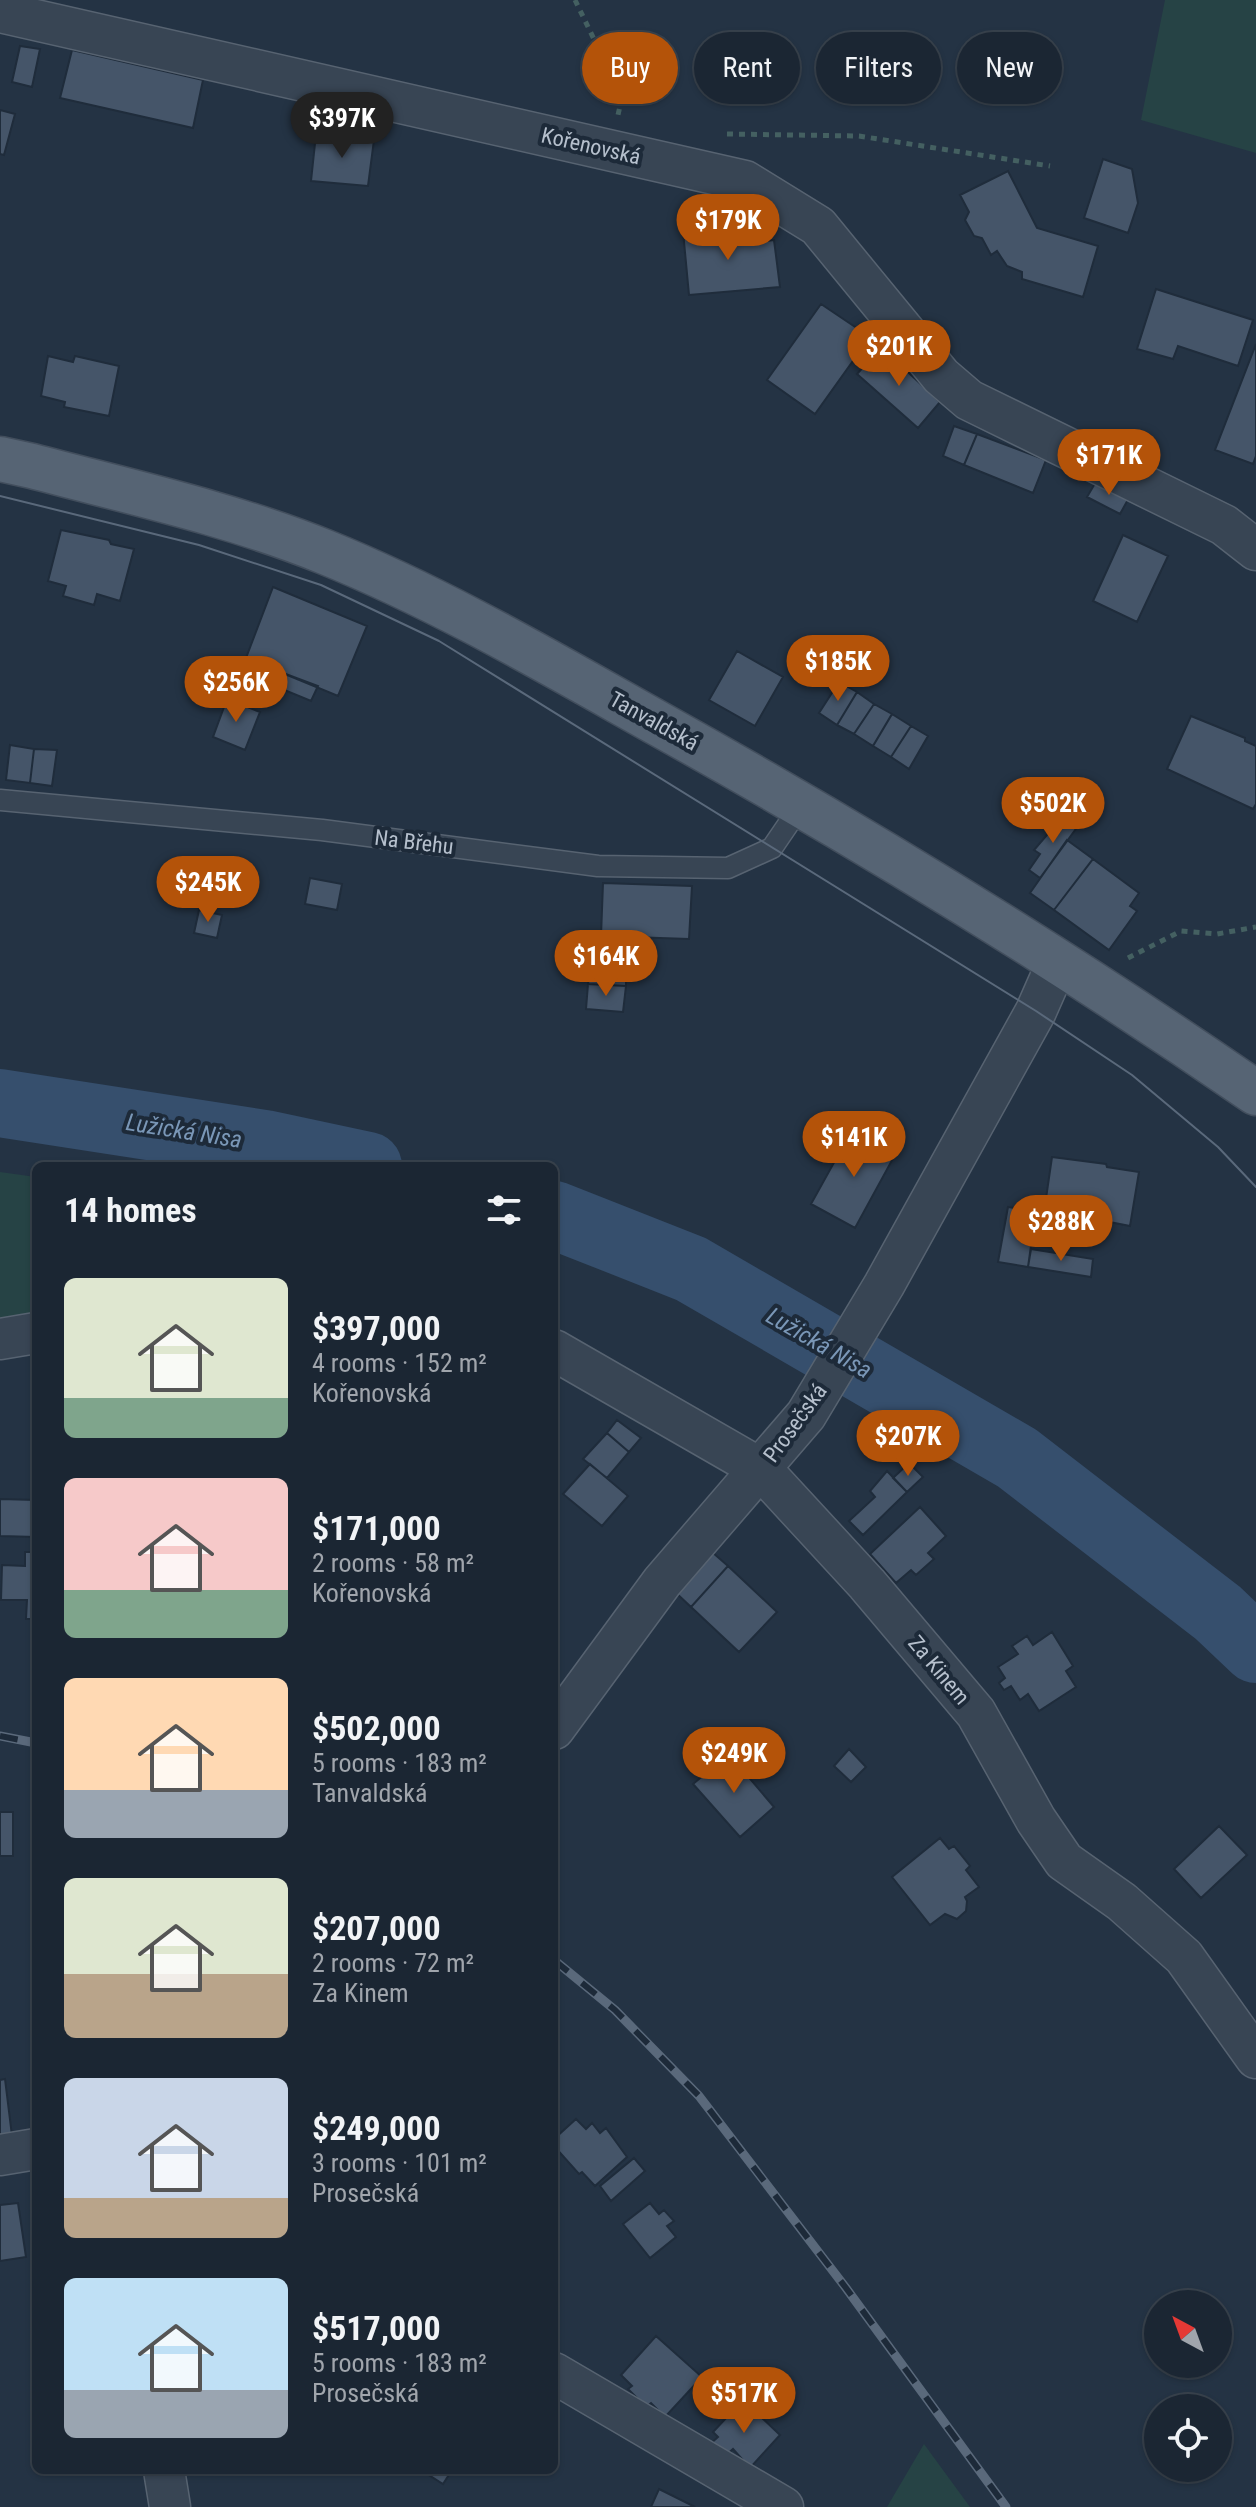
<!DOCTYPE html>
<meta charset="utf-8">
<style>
body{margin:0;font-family:"Roboto Condensed",sans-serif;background:#242e3b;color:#f1f3f6;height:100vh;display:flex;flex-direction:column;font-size:30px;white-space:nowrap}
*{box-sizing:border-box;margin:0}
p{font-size:26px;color:#a0a5ac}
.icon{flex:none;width:44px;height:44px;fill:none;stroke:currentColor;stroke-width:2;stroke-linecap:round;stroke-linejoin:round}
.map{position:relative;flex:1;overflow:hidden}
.details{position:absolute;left:32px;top:1162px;width:526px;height:1312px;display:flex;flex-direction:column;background:#1b2633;border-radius:12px;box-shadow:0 2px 6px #0004,0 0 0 2px #39434e}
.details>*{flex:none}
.banner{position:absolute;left:582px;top:32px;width:554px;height:72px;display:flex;gap:16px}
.needle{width:52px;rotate:319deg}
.controls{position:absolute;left:1144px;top:2290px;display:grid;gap:16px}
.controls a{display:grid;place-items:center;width:88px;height:88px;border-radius:50%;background:#1b2633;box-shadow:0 2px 6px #0004,0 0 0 2px #39434e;font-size:40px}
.price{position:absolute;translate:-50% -68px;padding:0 18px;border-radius:28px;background:#b45309;color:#fff;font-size:26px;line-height:52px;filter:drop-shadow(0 2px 4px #0008)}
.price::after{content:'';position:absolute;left:50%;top:48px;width:24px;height:18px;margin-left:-12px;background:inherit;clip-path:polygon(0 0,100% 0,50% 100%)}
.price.on{background:#222;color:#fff}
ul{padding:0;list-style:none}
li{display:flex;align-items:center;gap:24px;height:200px;padding:0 32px}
li span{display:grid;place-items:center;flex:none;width:224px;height:160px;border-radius:12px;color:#555}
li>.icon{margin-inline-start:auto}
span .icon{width:96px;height:96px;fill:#fffc;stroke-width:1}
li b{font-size:34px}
h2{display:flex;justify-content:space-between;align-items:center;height:96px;padding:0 32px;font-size:34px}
.chip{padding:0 28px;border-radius:36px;background:#1b2633;box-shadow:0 2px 6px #0004,0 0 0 2px #39434e;font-size:28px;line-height:72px}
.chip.on{background:#b45309;color:#fff}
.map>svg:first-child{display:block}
</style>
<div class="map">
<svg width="1256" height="2507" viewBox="0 0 1256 2507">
<rect width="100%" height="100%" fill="#243344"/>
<path fill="#264345" d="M1165,0H1256V153L1141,120Z
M0,1172L36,1177V1319L0,1325Z
M924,2444L970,2507H887Z"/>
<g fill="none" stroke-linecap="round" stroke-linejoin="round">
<path stroke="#364f6d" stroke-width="68" d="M0,1103L265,1144L368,1166
M554,1215L691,1269L1017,1458L1218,1613L1256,1649"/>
</g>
<path fill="#455569" stroke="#1f2c3b" stroke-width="2" d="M20,46L40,49L32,87L12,82Z
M72,50L203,80L193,128L60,98Z
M0,110L15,114L4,155L0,154Z
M316,134L374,140L368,186L311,181Z
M1103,159L1132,169L1138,203L1128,233L1084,218Z
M1008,171L1037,228L1098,246L1083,297L1022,279V272L1007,266L997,251L991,255L982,238L974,236L965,220L969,212L960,195Z
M733,225L736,245L774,240L780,287L689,295L683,231Z
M1156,289L1253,320L1238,366L1178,346L1173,359L1137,349Z
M821,304L870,337L815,414L767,380Z
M1256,344V456L1253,464L1215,450Z
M881,347L940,402L918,428L857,374Z
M48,356L73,362L75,356L119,366L109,416L64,407L65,402L41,396Z
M954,426L977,434L964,465L943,456Z
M977,434L1046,460L1033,493L964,465Z
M1097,480L1130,496L1120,514L1087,497Z
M61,530L109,540L111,544L134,549L120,601L97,594L94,605L63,596L66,586L48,581Z
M1123,535L1168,556L1137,622L1093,601Z
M273,587L367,626L338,696L246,658Z
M737,651L783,677L755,726L709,700Z
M283,673L318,686L311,701L277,687Z
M839,682L857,692L837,725L819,713Z
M857,692L874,704L854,734L837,725Z
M227,699L260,712L245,750L213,737Z
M874,704L892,714L873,746L854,734Z
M892,714L911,726L891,757L873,746Z
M1191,716L1245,738V741L1256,746V804L1253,809L1167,769Z
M911,726L928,736L909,769L891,757Z
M10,745L34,749L30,783L6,780Z
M34,749L57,750L52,786L30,783Z
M1064,815L1078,826L1040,878L1029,870L1040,854L1034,850Z
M1067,840L1093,859L1054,910L1030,893Z
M1093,859L1139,893L1130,906L1137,911L1109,950L1054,910Z
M310,878L342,884L337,910L305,904Z
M603,883L692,886L689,939L601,936Z
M199,910L222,915L217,938L194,933Z
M590,967L626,969V986L588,984Z
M588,984L626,986L623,1012L586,1009Z
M852,1130L896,1153L855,1228L811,1204Z
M1052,1157L1106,1164L1107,1167L1139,1172L1130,1226L1099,1220L1097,1231L1066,1224L1068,1214L1044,1212Z
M1008,1207L1036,1211L1028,1267L998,1262Z
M1031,1249L1093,1259L1091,1277L1028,1267Z
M617,1420L641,1438L629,1452L607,1433Z
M607,1433L629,1452L607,1478L583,1459Z
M909,1463L923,1477L907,1492L893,1478Z
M590,1464L628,1496L602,1526L563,1494Z
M887,1471L907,1492L863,1535L849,1521L875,1497L870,1491Z
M0,1499L36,1500V1537L0,1536Z
M920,1507L946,1536L928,1553L934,1559L916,1575L911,1570L896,1583L870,1554Z
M25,1552H36V1619H26L27,1600H1L2,1565L25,1566Z
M712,1552L728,1566L691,1607L674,1591Z
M728,1566L777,1612L739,1652L691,1607Z
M1052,1632L1073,1666L1066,1671L1076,1687L1039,1711L1028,1694L1020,1700L1011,1686L1004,1690L999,1683L1005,1678L998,1667L1018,1654L1012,1646L1027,1636L1033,1645Z
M849,1749L866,1767L851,1782L834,1766Z
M729,1754L774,1807L740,1837L693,1784Z
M0,1812H13V1856H0Z
M1219,1826L1247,1855L1201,1898L1174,1869Z
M940,1838L949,1849L954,1846L970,1866L966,1870L979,1887L965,1897L967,1901L966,1911L957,1919L945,1914L930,1925L892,1877Z
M5,2079L12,2136L0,2138V2080Z
M576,2119L586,2129L592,2123L600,2133L606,2128L627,2157L595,2186L582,2172L579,2174L554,2146V2139Z
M634,2158L645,2171L611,2201L600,2186Z
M18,2203L26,2257L0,2261V2205Z
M650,2203L659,2214L664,2210L674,2221L667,2226L676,2237L650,2258L623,2224Z
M656,2336L702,2377L665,2417L651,2403L646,2407L628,2389L632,2386L621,2375Z
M743,2400L780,2435L750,2468L733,2449L723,2458L709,2445L718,2437L713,2432Z
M421,2470H452L443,2484Z
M659,2489L695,2507H651Z"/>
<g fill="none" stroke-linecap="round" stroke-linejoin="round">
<g stroke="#576371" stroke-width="23">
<path id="service" d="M0,800L322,830L598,866L728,868L772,848L802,804"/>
</g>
<g stroke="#576371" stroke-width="43">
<path id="minor" d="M0,12L745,181L818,226L941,376L969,400L1224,525L1256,550
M0,1339L36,1333
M554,1350L761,1469L867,1584L976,1713L1036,1820L1064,1861L1122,1902L1184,1957L1256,2058
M554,1729L662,1582L806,1415L884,1285L1036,1011L1058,961
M0,2155L36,2149
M554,2373L783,2507
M164,2470L170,2507"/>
</g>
<g stroke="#424e5d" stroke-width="47">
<path id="primary" d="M0,459L32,466C130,492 231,514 325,552C441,599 550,663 659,724C864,838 1063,960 1256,1093"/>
</g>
<path stroke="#446061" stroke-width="5" stroke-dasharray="6 6" stroke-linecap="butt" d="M575,0L622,97L618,115
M727,134L859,136L1050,166
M1128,958L1181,931L1217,934L1256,927"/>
<use href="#service" stroke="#384554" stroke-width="20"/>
<use href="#minor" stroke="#384554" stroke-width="40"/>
<use href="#primary" stroke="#566474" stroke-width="44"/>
<path stroke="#5a697b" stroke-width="2" d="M0,496L199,545L321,585L439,641L1036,1011L1132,1075L1218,1147L1256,1187"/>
<g stroke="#5a697b" stroke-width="9">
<path id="rail" d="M0,1736L36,1743
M554,1960L615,2010L699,2096L846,2288L1006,2507"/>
</g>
<use href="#rail" stroke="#1d2a39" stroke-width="6" stroke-dasharray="18" stroke-linecap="butt"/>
</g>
<g text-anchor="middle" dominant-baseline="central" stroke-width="8" stroke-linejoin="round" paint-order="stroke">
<g font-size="22" fill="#b6c0cd" stroke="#1d2a39">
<text transform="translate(591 146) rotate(13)">Kořenovská</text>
<text transform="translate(654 721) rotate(29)">Tanvaldská</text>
<text transform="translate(414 842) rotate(7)">Na Břehu</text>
<text transform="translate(795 1423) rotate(-54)">Prosečská</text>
<text transform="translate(939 1670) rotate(50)">Za Kinem</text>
</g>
<g font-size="24" font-style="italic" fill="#7a97b7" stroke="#1d2a39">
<text transform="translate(184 1131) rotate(9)">Lužická Nisa</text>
<text transform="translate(819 1343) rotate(30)">Lužická Nisa</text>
</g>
</g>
</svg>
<div class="controls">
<a><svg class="needle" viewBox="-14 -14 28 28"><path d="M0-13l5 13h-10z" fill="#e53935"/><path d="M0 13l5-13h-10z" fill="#a0a5ac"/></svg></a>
<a><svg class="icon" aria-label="locate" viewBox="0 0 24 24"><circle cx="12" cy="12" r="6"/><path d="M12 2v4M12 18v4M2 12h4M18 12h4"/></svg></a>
</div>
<b class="price on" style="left:342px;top:160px">$397K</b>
<b class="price" style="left:728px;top:262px">$179K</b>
<b class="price" style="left:899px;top:388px">$201K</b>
<b class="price" style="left:1109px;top:497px">$171K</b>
<b class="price" style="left:838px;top:703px">$185K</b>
<b class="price" style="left:236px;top:724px">$256K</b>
<b class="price" style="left:1053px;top:845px">$502K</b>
<b class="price" style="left:208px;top:924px">$245K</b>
<b class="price" style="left:606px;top:998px">$164K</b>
<b class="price" style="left:854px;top:1179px">$141K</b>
<b class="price" style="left:1061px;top:1263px">$288K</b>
<b class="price" style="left:908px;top:1478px">$207K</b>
<b class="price" style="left:734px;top:1795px">$249K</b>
<b class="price" style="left:744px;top:2435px">$517K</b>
<div class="banner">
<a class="chip on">Buy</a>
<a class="chip">Rent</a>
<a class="chip">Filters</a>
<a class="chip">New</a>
</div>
<section class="details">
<h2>14 homes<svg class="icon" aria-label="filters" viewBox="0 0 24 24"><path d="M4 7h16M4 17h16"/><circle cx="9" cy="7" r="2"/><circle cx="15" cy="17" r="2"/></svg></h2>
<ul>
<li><span style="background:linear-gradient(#dfe7d0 75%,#7fa58c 0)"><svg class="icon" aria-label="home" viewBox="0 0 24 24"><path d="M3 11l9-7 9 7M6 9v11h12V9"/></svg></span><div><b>$397,000</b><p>4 rooms · 152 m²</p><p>Kořenovská</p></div></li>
<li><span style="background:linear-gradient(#f6c9c9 70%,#7fa58c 0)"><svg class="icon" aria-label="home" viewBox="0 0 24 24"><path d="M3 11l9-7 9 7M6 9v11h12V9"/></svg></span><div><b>$171,000</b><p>2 rooms · 58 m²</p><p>Kořenovská</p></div></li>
<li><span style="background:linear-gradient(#ffd9b3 70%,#9aa5b1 0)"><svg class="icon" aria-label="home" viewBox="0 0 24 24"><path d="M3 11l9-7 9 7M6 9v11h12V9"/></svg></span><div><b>$502,000</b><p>5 rooms · 183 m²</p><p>Tanvaldská</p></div></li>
<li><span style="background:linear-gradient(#dfe7d0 60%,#b9a48a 0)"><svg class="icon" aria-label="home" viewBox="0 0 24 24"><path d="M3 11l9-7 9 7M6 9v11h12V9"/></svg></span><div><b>$207,000</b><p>2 rooms · 72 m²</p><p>Za Kinem</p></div></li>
<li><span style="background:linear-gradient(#c9d6e8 75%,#b9a48a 0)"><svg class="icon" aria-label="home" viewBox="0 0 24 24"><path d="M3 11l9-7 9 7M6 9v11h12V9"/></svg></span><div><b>$249,000</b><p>3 rooms · 101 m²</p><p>Prosečská</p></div></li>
<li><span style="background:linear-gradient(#bfe0f5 70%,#9aa5b1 0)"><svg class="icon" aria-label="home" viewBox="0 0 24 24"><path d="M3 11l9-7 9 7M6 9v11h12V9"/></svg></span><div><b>$517,000</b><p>5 rooms · 183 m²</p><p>Prosečská</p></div></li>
</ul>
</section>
</div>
